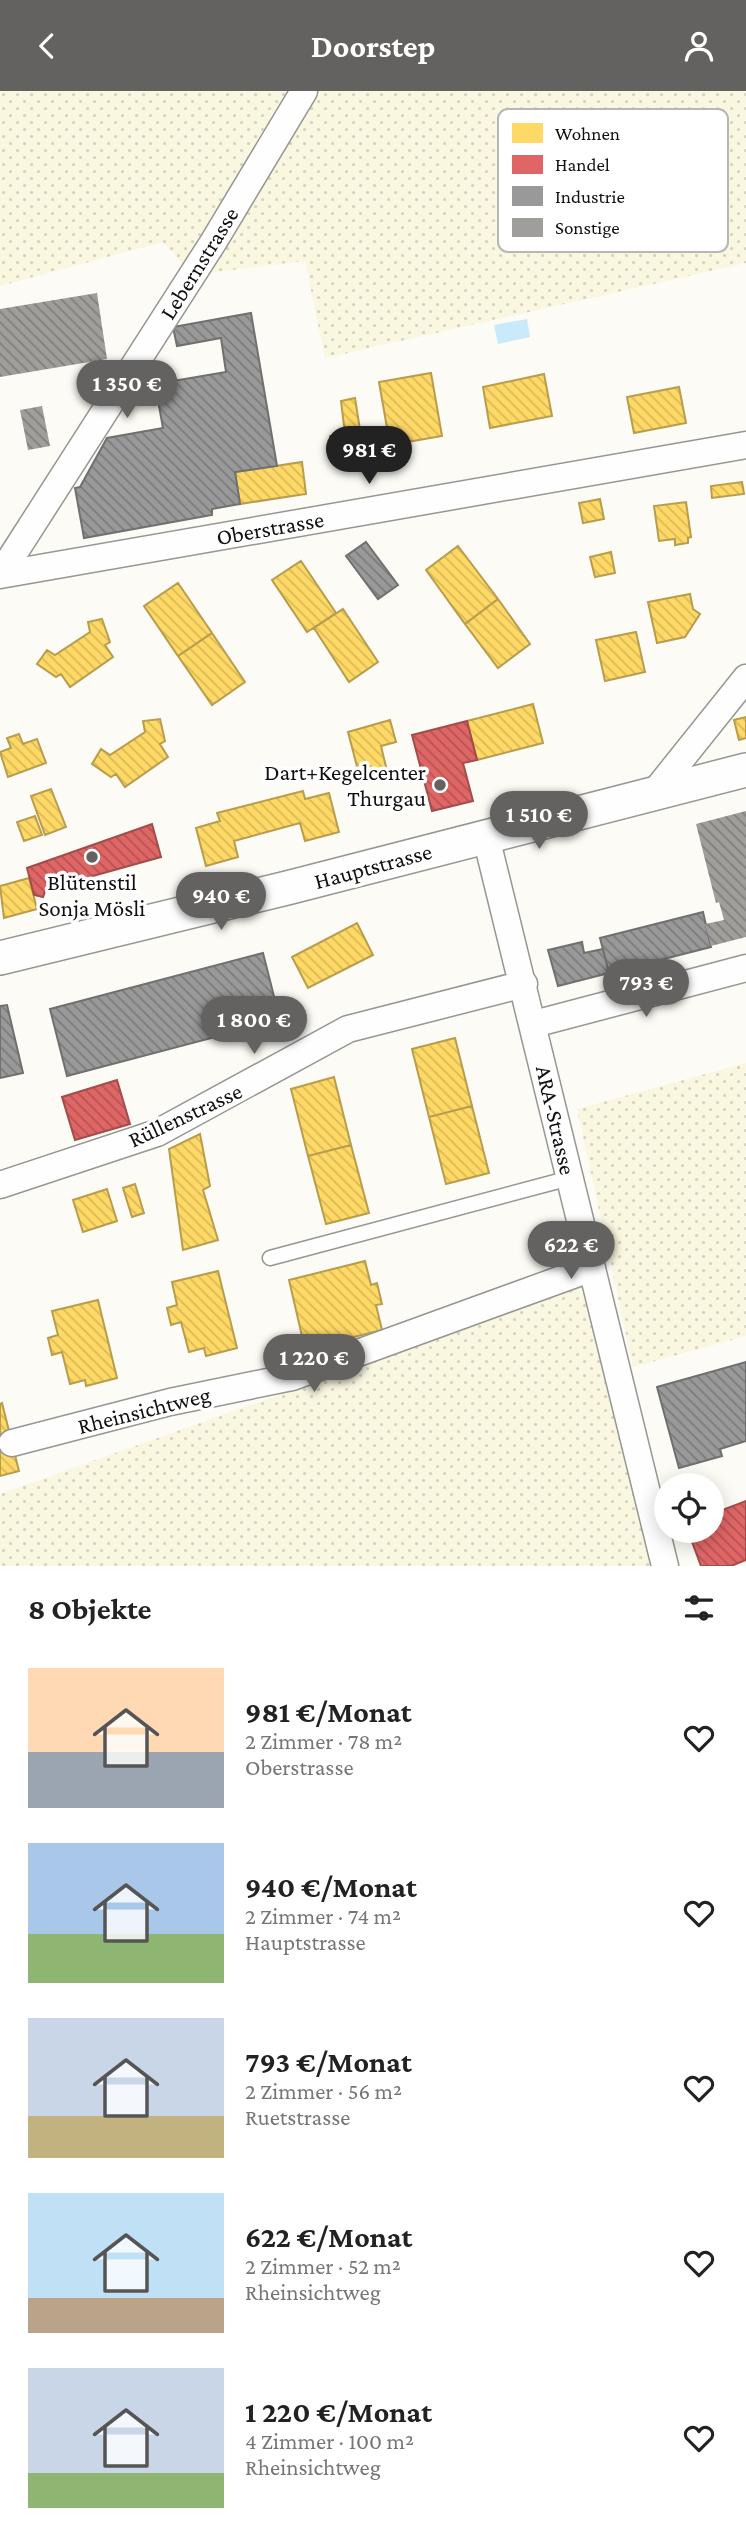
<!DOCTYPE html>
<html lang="de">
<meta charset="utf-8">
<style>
body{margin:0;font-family:"Crimson Pro",serif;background:#f2f2f2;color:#222;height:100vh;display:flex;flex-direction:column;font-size:26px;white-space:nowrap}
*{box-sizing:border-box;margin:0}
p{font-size:23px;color:#767676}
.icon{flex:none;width:38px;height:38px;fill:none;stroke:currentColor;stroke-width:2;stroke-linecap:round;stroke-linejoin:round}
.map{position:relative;height:1475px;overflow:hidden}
.side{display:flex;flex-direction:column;background:#fff;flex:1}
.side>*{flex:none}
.tools{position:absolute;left:654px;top:1382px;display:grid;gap:14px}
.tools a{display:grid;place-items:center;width:70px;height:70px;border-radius:50%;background:#fff;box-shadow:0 4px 18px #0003;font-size:35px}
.price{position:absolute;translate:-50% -60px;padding:0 16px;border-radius:24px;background:#636260;color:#fff;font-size:23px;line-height:46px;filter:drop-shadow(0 2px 4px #0008)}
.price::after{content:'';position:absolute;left:50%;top:42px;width:21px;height:16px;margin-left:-10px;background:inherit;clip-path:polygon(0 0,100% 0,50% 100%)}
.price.on{background:#222;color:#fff}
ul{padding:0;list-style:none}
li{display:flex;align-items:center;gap:21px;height:175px;padding:0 28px}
li span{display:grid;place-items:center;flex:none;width:196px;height:140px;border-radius:0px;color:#555}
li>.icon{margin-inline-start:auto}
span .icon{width:84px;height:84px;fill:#fffc;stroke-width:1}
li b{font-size:30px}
h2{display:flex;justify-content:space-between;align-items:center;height:84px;padding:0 28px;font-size:30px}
header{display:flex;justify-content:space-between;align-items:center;height:91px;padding:0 28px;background:#636260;color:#fff;font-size:32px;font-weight:700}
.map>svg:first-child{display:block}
</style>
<header><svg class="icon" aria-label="back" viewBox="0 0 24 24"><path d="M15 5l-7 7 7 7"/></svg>Doorstep<svg class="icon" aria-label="person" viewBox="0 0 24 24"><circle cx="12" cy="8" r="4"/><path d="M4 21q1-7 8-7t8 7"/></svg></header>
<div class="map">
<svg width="746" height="1475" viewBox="0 0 746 1475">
<defs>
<pattern id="farmland-dots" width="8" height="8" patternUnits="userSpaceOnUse" patternTransform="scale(1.75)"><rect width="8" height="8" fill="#faf7e1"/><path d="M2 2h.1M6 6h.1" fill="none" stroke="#d5d3c0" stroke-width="1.8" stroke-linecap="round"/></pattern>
<pattern id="homes-back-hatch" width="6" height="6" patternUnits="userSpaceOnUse" patternTransform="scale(1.75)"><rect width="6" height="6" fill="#ffd966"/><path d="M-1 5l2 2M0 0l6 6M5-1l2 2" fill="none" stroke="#dab957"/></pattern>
<pattern id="shops-back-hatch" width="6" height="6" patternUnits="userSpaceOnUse" patternTransform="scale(1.75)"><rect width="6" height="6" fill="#e06666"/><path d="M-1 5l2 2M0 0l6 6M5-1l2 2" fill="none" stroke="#b45353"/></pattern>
<pattern id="industry-back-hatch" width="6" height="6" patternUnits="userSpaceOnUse" patternTransform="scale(1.75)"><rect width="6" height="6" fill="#999"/><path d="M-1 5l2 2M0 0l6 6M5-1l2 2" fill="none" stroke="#7b7b7b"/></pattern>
<pattern id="building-back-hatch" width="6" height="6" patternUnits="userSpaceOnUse" patternTransform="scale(1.75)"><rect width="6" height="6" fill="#a09e9a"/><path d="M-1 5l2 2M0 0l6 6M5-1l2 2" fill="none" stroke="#817f7c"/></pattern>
</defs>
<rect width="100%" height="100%" fill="#fcfbf5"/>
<path fill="url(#farmland-dots)" d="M0,0H746V172L325,267L305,170L192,184L163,151L0,195Z
M746,972V1245L633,1276L577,1018Z
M577,1198L587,1206L653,1475H0V1403Z"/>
<path fill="#c9eaf9" d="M527,228L530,246L498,253L494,234Z"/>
<path fill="url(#homes-back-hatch)" stroke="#b79d4c" stroke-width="2" d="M431,282L442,345L390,354L379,291Z
M544,283L552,325L490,337L483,296Z
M679,296L686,332L634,342L627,306Z
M355,307L363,358L333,362L330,345L345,343L341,310Z
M302,371L306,403L240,413L235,381Z
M742,391L744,403L712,407L711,395Z
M600,408L604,428L583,432L579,412Z
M686,411L691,446L688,447V452L675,454V448L659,450L654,415Z
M458,455L498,508L465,533L426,479Z
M611,461L615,482L595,486L590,466Z
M301,470L336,522L307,541L272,489Z
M178,492L212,542L178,565L144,515Z
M690,503L693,518L700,523L685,546L657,552L648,511Z
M498,508L530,553L498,577L465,533Z
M343,518L378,571L349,591L314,537Z
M102,528L110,551L105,554L113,566L70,596L61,583L56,586L37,573L47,559L55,564L90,541L88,531Z
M636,541L645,581L605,590L596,549Z
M212,542L245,591L212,614L178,565Z
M533,613L543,652L477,669L467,630Z
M746,626V647L739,649L734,629Z
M160,628L165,650L160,653L168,666L125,696L116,683L111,686L92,673L101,658L110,664L145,641L143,630Z
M390,629L396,651L381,655L387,680L360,687L348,641Z
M19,643L23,653L37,648L46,672L8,686L0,661L11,657L7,647Z
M51,698L66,736L45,744L31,705Z
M303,700L305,708L329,702L339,741L305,750L300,732L234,750L238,766L206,775L196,737L220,730L217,722Z
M35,725L42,744L24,750L17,731Z
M29,787L37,818L4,827L0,795Z
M357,832L373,864L308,897L292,866Z
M455,947L472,1015L429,1026L412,958Z
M334,986L351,1054L308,1065L291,998Z
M472,1015L489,1082L446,1093L429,1026Z
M200,1043L210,1095L203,1099L218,1149L183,1159L169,1058Z
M351,1054L369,1122L326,1133L308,1065Z
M135,1093L144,1122L132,1126L123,1097Z
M107,1098L117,1130L83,1141L73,1109Z
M365,1170L371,1194L377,1192L382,1213L376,1214L382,1239L305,1258L289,1189Z
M218,1180L237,1257L206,1265L204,1257L189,1261L181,1231L171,1234L167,1217L177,1214L172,1191Z
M98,1209L117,1287L86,1295L85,1289L70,1293L62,1261L52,1264L48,1247L58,1244L52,1220Z
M2,1312L19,1380L0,1385V1313Z"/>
<path fill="url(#shops-back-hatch)" stroke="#a24c4c" stroke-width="2" d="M467,630L477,669L463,672L473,710L432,720L412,644Z
M152,733L161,766L46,798L43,806L34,804L27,777Z
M117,989L130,1033L75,1049L62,1006Z
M746,1410V1469L731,1475H701L688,1440H712V1423Z"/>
<path fill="url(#industry-back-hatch)" stroke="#707070" stroke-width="2" d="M251,222L277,375L235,381L240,413L212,418V424L84,447L75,397L80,396L107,347L163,337L155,293L226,281L221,247L177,255L173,236Z
M366,451L398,494L378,508L346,465Z
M703,821L711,856L609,882L600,847Z
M582,851L584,862L603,858L609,882L558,895L548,859Z
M263,862L280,929L67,985L50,918Z
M7,914L23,982L0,987V915Z
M746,1271V1350L720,1358L722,1365L679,1377L657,1296Z"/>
<path fill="url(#building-back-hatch)" d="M97,202L107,268L0,286V218Z
M42,315L50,355L28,359L20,319Z
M746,720V846L711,855L705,833L724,829L719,811L716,812L696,733Z"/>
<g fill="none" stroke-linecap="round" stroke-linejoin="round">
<g stroke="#969693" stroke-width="17">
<path id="service" d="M270,1167L570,1087"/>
</g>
<g stroke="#969693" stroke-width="29">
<path id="minor" d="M0,484L746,354
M0,484L214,150L304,0
M654,702L746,587
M486,746L665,1475
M534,933L746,877
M0,1094L157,1042L348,938L524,893
M12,1352L170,1311L292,1286L592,1177"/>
</g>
<g stroke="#969693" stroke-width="36">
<path id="tertiary" d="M0,867L287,797L746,679"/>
</g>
<use href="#service" stroke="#fffefe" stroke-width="14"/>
<use href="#minor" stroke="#fffefe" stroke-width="26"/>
<use href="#tertiary" stroke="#fffefe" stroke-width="33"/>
</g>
<g fill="#636260" stroke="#fff" stroke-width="2.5">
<circle cx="440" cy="694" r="7"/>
<circle cx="92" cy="766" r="7"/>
</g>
<g text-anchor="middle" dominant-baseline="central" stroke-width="7" stroke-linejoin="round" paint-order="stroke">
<g font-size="23" fill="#101010" stroke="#fff">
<text transform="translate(199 172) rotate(-58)">Lebernstrasse</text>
<text transform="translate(270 437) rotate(-10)">Oberstrasse</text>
<text transform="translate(373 775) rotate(-15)">Hauptstrasse</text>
<text transform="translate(185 1024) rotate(-25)">Rüllenstrasse</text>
<text transform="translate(556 1029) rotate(77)">ARA-Strasse</text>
<text transform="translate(144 1319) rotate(-14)">Rheinsichtweg</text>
</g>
<g font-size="23" fill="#101010" stroke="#fff" text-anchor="end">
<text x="426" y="681">Dart+Kegelcenter<tspan x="426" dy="26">Thurgau</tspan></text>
<text x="92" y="791" text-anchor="middle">Blütenstil<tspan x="92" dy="26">Sonja Mösli</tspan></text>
</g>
</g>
<rect x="498" y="18" width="230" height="143" rx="10" fill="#fff" stroke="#b7b7b7" stroke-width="2"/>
<rect x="512" y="32" width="31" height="20" fill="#ffd966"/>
<rect x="512" y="64" width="31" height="19" fill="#e06666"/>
<rect x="512" y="95" width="31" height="20" fill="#999"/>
<rect x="512" y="127" width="31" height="19" fill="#a09e9a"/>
<g font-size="19" fill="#101010">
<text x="555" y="49">Wohnen</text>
<text x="555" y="80">Handel</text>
<text x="555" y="112">Industrie</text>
<text x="555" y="143">Sonstige</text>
</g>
</svg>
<div class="tools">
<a><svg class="icon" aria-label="locate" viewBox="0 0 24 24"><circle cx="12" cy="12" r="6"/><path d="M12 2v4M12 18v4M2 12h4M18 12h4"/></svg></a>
</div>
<b class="price" style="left:127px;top:329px">1 350 €</b>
<b class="price on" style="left:369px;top:395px">981 €</b>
<b class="price" style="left:539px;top:760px">1 510 €</b>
<b class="price" style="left:221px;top:841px">940 €</b>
<b class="price" style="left:646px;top:928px">793 €</b>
<b class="price" style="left:254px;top:965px">1 800 €</b>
<b class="price" style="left:571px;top:1190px">622 €</b>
<b class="price" style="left:314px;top:1303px">1 220 €</b>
</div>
<section class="side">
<h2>8 Objekte<svg class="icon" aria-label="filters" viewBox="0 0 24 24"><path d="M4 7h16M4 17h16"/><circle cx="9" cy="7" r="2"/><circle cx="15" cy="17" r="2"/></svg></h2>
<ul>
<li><span style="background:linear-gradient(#ffd9b3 60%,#9aa5b1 0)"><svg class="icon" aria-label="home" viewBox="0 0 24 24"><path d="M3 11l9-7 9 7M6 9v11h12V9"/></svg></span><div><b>981 €/Monat</b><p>2 Zimmer · 78 m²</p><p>Oberstrasse</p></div><svg class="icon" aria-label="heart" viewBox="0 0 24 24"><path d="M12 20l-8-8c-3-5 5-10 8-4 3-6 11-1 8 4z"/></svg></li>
<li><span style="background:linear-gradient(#a9c7e8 65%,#8fb573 0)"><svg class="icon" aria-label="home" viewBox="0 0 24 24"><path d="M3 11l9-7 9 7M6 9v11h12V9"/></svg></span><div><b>940 €/Monat</b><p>2 Zimmer · 74 m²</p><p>Hauptstrasse</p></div><svg class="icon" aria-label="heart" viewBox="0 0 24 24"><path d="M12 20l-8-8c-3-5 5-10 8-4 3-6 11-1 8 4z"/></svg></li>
<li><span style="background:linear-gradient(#c9d6e8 70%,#c2b280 0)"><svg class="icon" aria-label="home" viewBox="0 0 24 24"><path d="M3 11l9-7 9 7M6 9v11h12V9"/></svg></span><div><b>793 €/Monat</b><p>2 Zimmer · 56 m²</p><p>Ruetstrasse</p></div><svg class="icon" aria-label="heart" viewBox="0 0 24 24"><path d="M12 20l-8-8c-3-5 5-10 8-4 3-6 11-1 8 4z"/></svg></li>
<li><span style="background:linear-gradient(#bfe0f5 75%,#b9a48a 0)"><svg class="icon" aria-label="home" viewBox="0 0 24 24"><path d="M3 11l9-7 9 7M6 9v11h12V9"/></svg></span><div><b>622 €/Monat</b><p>2 Zimmer · 52 m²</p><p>Rheinsichtweg</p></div><svg class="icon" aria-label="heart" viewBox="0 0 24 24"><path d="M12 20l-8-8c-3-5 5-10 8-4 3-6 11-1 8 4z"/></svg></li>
<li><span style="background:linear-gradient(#c9d6e8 75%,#8fb573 0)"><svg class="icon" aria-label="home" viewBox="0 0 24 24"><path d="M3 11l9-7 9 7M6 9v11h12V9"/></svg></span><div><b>1 220 €/Monat</b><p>4 Zimmer · 100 m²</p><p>Rheinsichtweg</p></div><svg class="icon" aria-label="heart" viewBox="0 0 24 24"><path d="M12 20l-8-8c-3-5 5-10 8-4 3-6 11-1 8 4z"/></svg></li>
</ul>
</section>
